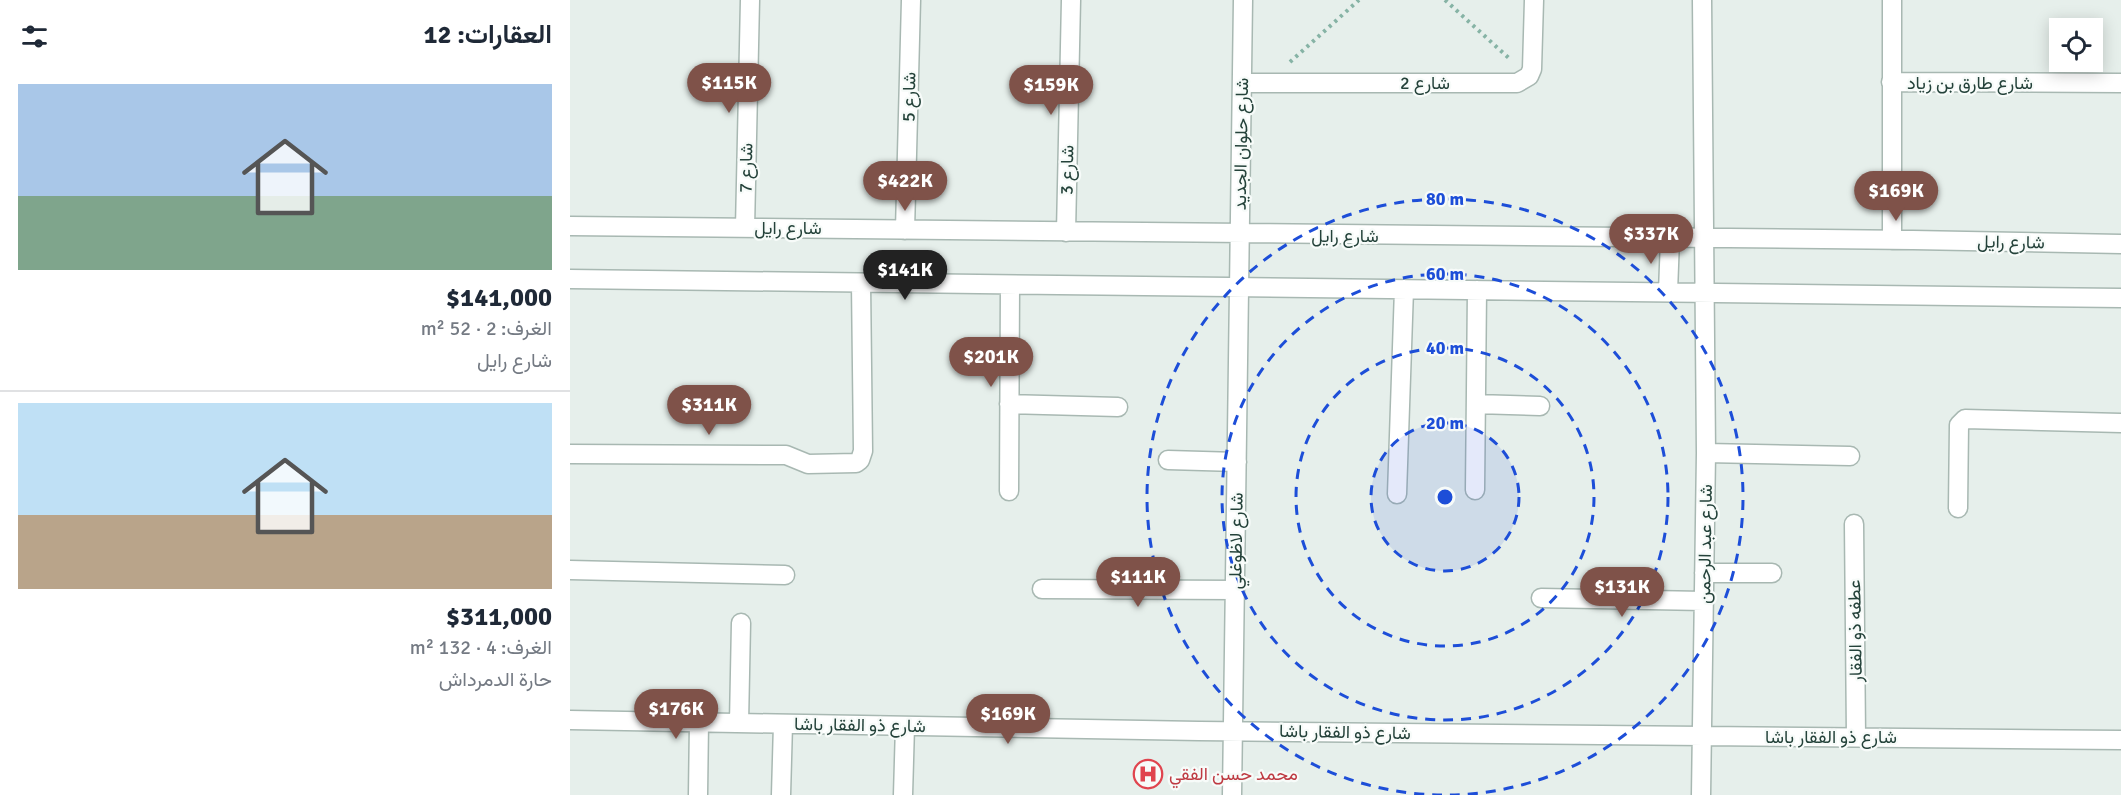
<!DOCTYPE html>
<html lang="ar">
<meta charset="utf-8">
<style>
body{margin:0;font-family:Signika,Vazirmatn,sans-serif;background:#f2f2f3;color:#1f2937;direction:rtl;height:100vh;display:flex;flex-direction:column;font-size:22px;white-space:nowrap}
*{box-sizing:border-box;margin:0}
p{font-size:20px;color:#747a83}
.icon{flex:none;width:33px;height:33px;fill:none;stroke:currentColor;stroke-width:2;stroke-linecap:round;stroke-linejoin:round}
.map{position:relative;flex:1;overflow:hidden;direction:ltr}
.sheet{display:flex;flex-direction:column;background:#fff;width:570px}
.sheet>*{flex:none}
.buttons{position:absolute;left:1479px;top:18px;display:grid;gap:12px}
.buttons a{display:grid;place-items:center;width:54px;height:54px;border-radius:0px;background:#fff;box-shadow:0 3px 15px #0003;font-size:30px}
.price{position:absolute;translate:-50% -51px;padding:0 14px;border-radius:21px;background:#7f5249;color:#fff;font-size:20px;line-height:39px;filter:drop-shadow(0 2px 3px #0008)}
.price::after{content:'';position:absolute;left:50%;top:36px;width:18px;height:14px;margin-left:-9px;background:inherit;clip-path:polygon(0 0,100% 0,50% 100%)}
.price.on{background:#222;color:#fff}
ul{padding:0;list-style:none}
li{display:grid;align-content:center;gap:12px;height:318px;padding:0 18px}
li+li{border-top:2px solid #e0e1e3}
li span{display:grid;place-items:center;height:186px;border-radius:0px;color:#555}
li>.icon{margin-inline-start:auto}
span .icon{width:108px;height:108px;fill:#fffc;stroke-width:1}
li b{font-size:26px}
h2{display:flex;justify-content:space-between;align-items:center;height:72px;padding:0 18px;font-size:26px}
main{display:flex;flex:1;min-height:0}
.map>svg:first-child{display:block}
</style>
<main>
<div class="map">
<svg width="1551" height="795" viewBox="0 0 1551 795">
<rect width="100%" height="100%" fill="#e6efeb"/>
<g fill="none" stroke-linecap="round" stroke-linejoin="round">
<g stroke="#a8b8b2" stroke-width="21">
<path id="minor" d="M1321,82L1551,83
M672,83H947L959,76L962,69L964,0
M0,226L1343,240L1551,244
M175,228L180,0
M335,230L341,0
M496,232L501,0
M1322,240V0
M0,279L1551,298
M1098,292L1100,239
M439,404L548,407
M906,404L970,406
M1136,453L1280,456
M0,454L216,455L238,464L286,463L290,460L293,451L291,283
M598,460L667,462
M905,490L907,290
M439,491L440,285
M827,494L834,289
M1388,508L1389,425L1395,419L1551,423
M1284,524L1286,737
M0,570L215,575
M1134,573H1202
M472,589L665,590
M971,598L1134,601
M0,720L629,731L1551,740
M169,723L171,623
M128,795L129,722
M211,795L213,724
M333,795L335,726
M662,795L673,0
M1131,795L1136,453L1132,0"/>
</g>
<path stroke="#86b3a5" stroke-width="4" stroke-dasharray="3 4.5" stroke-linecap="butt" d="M875,0L941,60
M720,62L789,0"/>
<use href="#minor" stroke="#fff" stroke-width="18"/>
</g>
<circle cx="875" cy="497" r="74" fill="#1d4ed8" fill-opacity=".12"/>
<g fill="none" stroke="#1d4ed8" stroke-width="3" stroke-dasharray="10 8">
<circle cx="875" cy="497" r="74"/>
<circle cx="875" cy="497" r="149"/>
<circle cx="875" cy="497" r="223"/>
<path d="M872 795A298 298 0 1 1 878 795"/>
</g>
<defs>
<g id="hospital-ring" transform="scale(1.5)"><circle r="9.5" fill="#f7fbf9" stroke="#e0444e" stroke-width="1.5"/><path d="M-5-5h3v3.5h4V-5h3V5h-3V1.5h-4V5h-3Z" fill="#e0444e"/></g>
</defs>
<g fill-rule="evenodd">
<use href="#hospital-ring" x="578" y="774"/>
</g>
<g text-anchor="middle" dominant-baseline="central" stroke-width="4.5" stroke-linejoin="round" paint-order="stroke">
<g font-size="18" fill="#24423a" stroke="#f7fbf9">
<text x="855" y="83">شارع 2</text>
<text x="1400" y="83">شارع طارق بن زياد</text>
<text transform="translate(339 97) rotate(-89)">شارع 5</text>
<text transform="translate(671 144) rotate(-89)">شارع حلوان الجديد</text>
<text transform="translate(176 168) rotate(-89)">شارع 7</text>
<text transform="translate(497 170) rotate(-89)">شارع 3</text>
<text x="218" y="228">شارع رايل</text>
<text x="775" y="236">شارع رايل</text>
<text transform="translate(1441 242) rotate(1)">شارع رايل</text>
<text transform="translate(666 541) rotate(-89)">شارع لاظوغلي</text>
<text transform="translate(1135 544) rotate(-89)">شارع عبد الرحمن</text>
<text transform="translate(1285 631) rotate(-91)">عطفه ذو الفقار</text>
<text transform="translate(290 725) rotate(1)">شارع ذو الفقار باشا</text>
<text transform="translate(775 732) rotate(1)">شارع ذو الفقار باشا</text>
<text x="1261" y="737">شارع ذو الفقار باشا</text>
</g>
<g font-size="18" fill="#be3a42" stroke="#f7fbf9" text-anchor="start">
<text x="599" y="774">محمد حسن الفقي</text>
</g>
</g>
<circle cx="875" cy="497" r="9" fill="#1d4ed8" stroke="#f7fbf9" stroke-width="3"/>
<g font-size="18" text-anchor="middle" font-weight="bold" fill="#1d4ed8" stroke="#f7fbf9" stroke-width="4.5" stroke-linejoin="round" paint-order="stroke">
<text x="875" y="205">80 m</text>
<text x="875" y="280">60 m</text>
<text x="875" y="354">40 m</text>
<text x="875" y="429">20 m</text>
</g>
</svg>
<div class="buttons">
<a><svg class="icon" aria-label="locate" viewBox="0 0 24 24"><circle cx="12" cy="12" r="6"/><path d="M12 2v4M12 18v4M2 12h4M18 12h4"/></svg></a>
</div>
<b class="price" style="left:159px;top:114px">$115K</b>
<b class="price" style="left:481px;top:116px">$159K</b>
<b class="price" style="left:335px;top:212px">$422K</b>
<b class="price" style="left:1326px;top:222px">$169K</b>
<b class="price" style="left:1081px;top:265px">$337K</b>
<b class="price on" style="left:335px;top:301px">$141K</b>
<b class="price" style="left:421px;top:388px">$201K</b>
<b class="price" style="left:139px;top:436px">$311K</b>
<b class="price" style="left:568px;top:608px">$111K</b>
<b class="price" style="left:1052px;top:618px">$131K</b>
<b class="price" style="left:106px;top:740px">$176K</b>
<b class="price" style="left:438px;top:745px">$169K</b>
</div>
<section class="sheet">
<h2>العقارات: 12<svg class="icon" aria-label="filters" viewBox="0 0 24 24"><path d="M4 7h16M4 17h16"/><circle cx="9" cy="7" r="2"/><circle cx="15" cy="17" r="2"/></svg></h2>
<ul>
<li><span style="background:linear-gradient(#a9c7e8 60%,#7fa58c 0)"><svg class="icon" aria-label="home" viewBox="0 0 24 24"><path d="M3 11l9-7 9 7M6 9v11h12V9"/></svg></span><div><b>$141,000</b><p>الغرف: 2 · 52 m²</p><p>شارع رايل</p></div></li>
<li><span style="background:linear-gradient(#bfe0f5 60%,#b9a48a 0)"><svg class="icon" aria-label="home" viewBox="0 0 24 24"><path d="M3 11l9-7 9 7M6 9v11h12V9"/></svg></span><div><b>$311,000</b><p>الغرف: 4 · 132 m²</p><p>حارة الدمرداش</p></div></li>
</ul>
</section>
</main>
